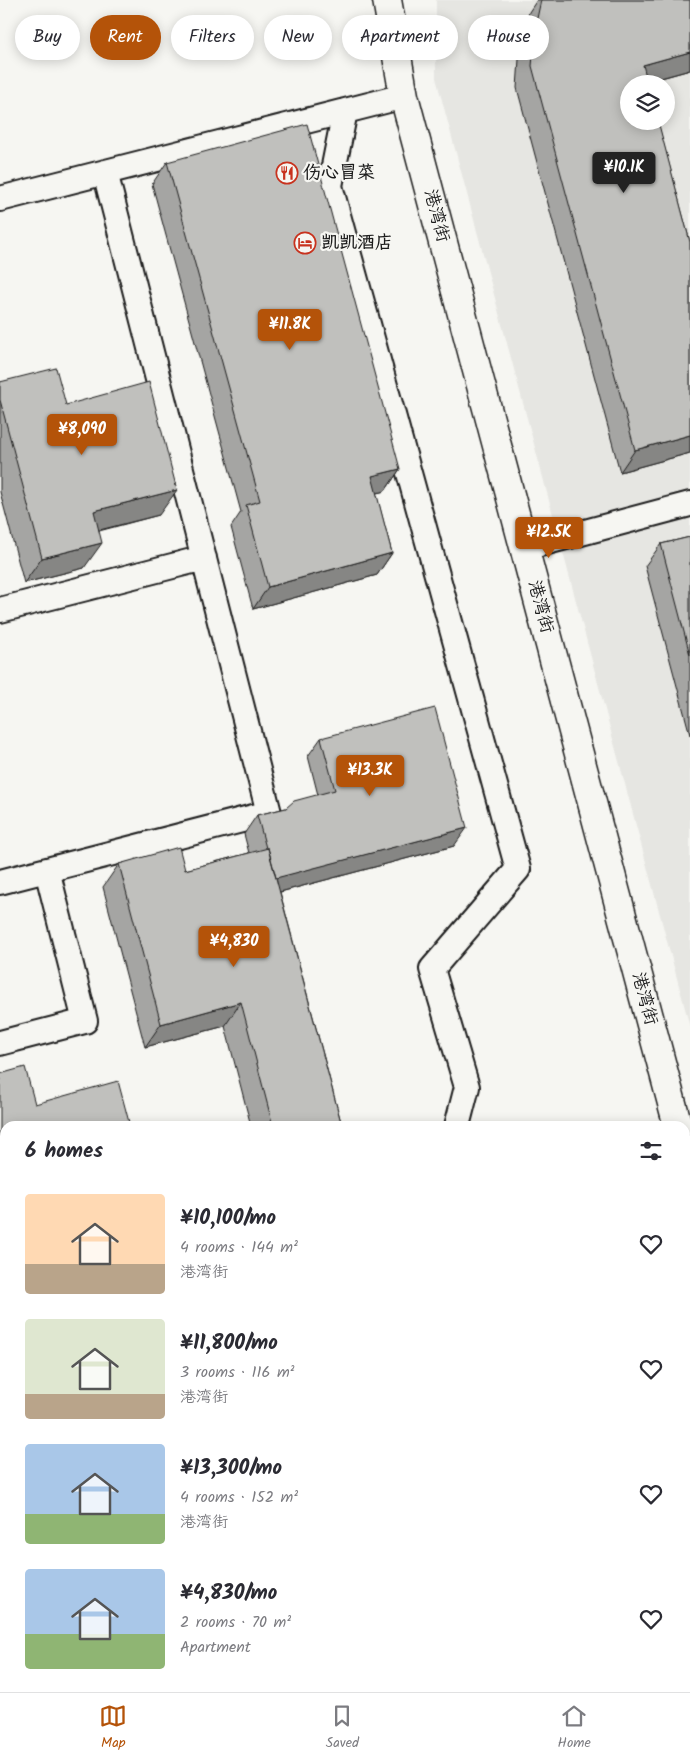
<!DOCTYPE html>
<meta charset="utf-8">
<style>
body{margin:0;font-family:Kalam,"LXGW WenKai TC",sans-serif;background:#f7f7f7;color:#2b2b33;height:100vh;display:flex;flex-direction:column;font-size:19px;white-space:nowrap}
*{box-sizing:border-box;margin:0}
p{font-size:16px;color:#7c7c81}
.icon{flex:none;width:28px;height:28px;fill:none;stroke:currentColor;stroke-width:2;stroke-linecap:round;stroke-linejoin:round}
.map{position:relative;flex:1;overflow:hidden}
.sheet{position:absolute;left:0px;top:1121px;width:690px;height:571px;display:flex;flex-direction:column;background:#fff;border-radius:15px 15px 0 0;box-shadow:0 2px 12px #0003}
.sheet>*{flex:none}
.banner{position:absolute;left:15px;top:15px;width:660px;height:45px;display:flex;gap:10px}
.buttons{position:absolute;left:620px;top:75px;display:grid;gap:10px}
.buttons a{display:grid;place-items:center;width:55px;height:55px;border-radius:50%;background:#fff;box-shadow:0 2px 12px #0003;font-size:25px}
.price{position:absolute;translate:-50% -42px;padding:0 11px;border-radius:5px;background:#b45309;color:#fff;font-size:16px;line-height:32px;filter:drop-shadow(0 1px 2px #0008)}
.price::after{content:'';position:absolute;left:50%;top:30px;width:15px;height:11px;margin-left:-8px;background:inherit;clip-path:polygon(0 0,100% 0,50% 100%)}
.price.selected{background:#222;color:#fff}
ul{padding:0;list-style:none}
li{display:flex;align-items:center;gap:15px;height:125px;padding:0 25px}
li span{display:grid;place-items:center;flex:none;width:140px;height:100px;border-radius:5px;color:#555}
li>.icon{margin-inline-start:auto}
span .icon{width:60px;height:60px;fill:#fffc;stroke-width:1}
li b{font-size:21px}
h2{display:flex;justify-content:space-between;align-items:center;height:60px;padding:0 25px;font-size:21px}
.pill{padding:0 18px;border-radius:22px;background:#fff;box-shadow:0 2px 12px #0003;font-size:18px;line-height:45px}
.pill.selected{background:#b45309;color:#fff}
.menu{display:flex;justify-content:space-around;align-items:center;height:70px;border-top:1px solid #e1e1e2;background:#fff;font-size:14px;color:#7c7c81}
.menu a{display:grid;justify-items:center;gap:2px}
.menu .selected{color:#b45309}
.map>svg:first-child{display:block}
</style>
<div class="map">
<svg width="690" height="1692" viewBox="0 0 690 1692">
<defs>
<pattern id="grass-tufts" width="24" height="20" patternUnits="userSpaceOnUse" patternTransform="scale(1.25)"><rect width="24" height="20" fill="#d6d6d2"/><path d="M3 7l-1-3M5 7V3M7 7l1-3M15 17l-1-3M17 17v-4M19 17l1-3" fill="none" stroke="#b7b7b4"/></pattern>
</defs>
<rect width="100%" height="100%" fill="#f6f6f2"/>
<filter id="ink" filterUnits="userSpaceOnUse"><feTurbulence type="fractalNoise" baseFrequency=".02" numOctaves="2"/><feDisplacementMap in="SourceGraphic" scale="10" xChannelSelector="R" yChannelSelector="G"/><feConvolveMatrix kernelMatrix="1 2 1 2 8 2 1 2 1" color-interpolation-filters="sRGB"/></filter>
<g filter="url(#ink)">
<path fill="#e6e6e2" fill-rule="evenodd" d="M436,0H690V1027L436,78ZM629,84H666V121H629Z
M685,1473L690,1484V1692H498L497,1688H685Z"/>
<path fill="url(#grass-tufts)" stroke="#797977" d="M274,1688H443L444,1692H275Z"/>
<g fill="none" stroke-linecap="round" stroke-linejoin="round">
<g stroke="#1c1c1c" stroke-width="28">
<path id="service" d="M345,111L330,186L518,869L432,969L467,1087L457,1126
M0,199L404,96
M525,548L690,504
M0,610L204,558
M0,882L269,813L105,172
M0,1043L85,1021L47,870
M0,1311L5,1309
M16,1688L17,1692
M206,1688L207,1692
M463,1688L464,1692"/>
</g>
<g stroke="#1c1c1c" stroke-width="31">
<path id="minor" d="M387,0L404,96L678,1126
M685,1154L690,1173"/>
</g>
<g stroke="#1c1c1c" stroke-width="31">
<path id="tertiary" d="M685,1280L690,1279
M0,1463L5,1462"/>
</g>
<use href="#service" stroke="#f6f6f2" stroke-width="24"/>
<use href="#minor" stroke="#f6f6f2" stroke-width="28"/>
<use href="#tertiary" stroke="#f6f6f2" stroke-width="28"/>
</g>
<path fill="#a5a5a3" stroke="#1c1c1c" d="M537,0H690V70L647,82L690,242V453L620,472L517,88L520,45L529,12Z
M167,162L400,469L385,491L376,493L392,553L377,575L253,609L231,527L241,512L152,184Z
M0,382L66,405L159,515L99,531L84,568L24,583L0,492Z
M690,537V735L645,566L661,544Z
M321,738L454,846L280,892L342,1126H251L225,1026L145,1047L103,887L119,864L185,870L249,853L244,834L257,815L286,808L318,795L308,756Z
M42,1688H180L177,1692H43Z
M656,1688H685L690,1692H657Z"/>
<path fill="#868684" stroke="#1c1c1c" d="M690,52V70L639,84L643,65Z
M690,435V453L620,472L635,450Z
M400,469L385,491L356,498L372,476Z
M177,490L159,515L76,536L94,511Z
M102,543L84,568L24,583L42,558Z
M392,553L377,575L253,609L268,587Z
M467,828L454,846L261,897L274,878Z
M241,1002L225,1026L145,1047L161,1024Z
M5,1274V1293L0,1294V1275Z
M163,1688H180L177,1692H147Z"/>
<path fill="#c0c0bd" stroke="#1c1c1c" d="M541,0H690V52L643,65L648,84H629V121H658L690,242V435L635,450L532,66L536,23Z
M307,124L400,469L372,476L392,553L268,587L246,505L260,501L167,162Z
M56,368L66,405L149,382L177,490L94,511L102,543L42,558L0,400V382Z
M690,537V655L661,544Z
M435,708L467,828L276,878L268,848H266L257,815L286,808L294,801L335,790L321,738Z
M179,847L185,870L268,848L342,1126H273L241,1002L161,1024L119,864Z
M25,1067L35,1104L118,1081L130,1126H5V1274L0,1275V1074Z
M685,1521L690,1539V1692H675L674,1688H685Z
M63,1688H163L147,1692H64Z"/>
</g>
<defs>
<g id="restaurant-ring" transform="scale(1.125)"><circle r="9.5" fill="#f6f6f2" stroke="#c8321e" stroke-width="1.5"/><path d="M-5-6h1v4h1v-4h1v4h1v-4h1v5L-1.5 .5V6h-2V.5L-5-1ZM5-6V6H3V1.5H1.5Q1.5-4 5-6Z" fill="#c8321e"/></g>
<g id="hotel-ring" transform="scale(1.125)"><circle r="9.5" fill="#f6f6f2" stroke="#c8321e" stroke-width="1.5"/><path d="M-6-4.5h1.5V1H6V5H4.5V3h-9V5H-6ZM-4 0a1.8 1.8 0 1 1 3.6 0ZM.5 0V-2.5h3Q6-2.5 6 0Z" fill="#c8321e"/></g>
</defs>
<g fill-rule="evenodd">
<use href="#restaurant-ring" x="287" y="173"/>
<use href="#hotel-ring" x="305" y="243"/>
</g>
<g text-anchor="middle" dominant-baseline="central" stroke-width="4.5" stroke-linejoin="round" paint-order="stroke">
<g font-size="18" font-weight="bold" fill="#1c1c1c" stroke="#f6f6f2" text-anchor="start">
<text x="303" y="173">伤心冒菜</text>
<text x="321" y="243">凯凯酒店</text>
</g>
<g font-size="18" fill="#1c1c1c" stroke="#f6f6f2">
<text transform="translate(436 216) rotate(75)">港湾街</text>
<text transform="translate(540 607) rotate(75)">港湾街</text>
<text transform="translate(644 999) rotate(75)">港湾街</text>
</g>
</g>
</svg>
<div class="buttons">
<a><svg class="icon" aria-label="layers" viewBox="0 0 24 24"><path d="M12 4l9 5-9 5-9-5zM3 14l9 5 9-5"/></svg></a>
</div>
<b class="price selected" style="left:624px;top:194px">¥10.1K</b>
<b class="price" style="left:290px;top:351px">¥11.8K</b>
<b class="price" style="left:82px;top:456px">¥8,090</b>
<b class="price" style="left:549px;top:559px">¥12.5K</b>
<b class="price" style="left:370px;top:797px">¥13.3K</b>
<b class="price" style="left:234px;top:968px">¥4,830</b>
<div class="banner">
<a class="pill">Buy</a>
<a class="pill selected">Rent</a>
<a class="pill">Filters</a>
<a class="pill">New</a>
<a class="pill">Apartment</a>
<a class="pill">House</a>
</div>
<section class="sheet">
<h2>6 homes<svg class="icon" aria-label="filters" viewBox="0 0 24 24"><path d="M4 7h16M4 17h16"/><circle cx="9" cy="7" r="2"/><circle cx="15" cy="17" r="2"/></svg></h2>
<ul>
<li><span style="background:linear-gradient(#ffd9b3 70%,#b9a48a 0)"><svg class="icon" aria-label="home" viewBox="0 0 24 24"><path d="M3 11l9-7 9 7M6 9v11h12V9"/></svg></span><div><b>¥10,100/mo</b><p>4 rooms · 144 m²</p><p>港湾街</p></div><svg class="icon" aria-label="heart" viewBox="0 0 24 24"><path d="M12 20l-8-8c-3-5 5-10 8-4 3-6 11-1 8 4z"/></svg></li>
<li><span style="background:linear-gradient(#dfe7d0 75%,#b9a48a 0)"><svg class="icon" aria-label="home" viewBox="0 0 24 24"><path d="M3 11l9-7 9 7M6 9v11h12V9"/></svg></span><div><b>¥11,800/mo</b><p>3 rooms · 116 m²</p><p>港湾街</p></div><svg class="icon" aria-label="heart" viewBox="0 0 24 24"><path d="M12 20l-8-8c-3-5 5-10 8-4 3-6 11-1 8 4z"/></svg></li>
<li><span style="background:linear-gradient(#a9c7e8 70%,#8fb573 0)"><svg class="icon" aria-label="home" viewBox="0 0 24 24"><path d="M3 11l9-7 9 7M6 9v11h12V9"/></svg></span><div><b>¥13,300/mo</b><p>4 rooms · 152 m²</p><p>港湾街</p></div><svg class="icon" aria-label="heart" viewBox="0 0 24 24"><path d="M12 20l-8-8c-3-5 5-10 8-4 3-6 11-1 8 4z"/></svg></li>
<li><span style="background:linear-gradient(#a9c7e8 65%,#8fb573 0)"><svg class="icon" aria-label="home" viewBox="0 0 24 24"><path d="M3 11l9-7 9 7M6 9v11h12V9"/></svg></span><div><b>¥4,830/mo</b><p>2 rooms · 70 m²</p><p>Apartment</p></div><svg class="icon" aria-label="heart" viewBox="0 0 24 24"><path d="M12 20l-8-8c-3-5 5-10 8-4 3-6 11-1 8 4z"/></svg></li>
</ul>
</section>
</div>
<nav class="menu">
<a class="selected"><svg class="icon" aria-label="map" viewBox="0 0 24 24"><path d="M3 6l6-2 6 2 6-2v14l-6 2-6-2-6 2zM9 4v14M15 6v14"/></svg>Map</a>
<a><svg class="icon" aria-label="saved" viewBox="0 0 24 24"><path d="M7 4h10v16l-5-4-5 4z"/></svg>Saved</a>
<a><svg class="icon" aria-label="home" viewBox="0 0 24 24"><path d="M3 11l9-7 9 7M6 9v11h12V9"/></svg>Home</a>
</nav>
